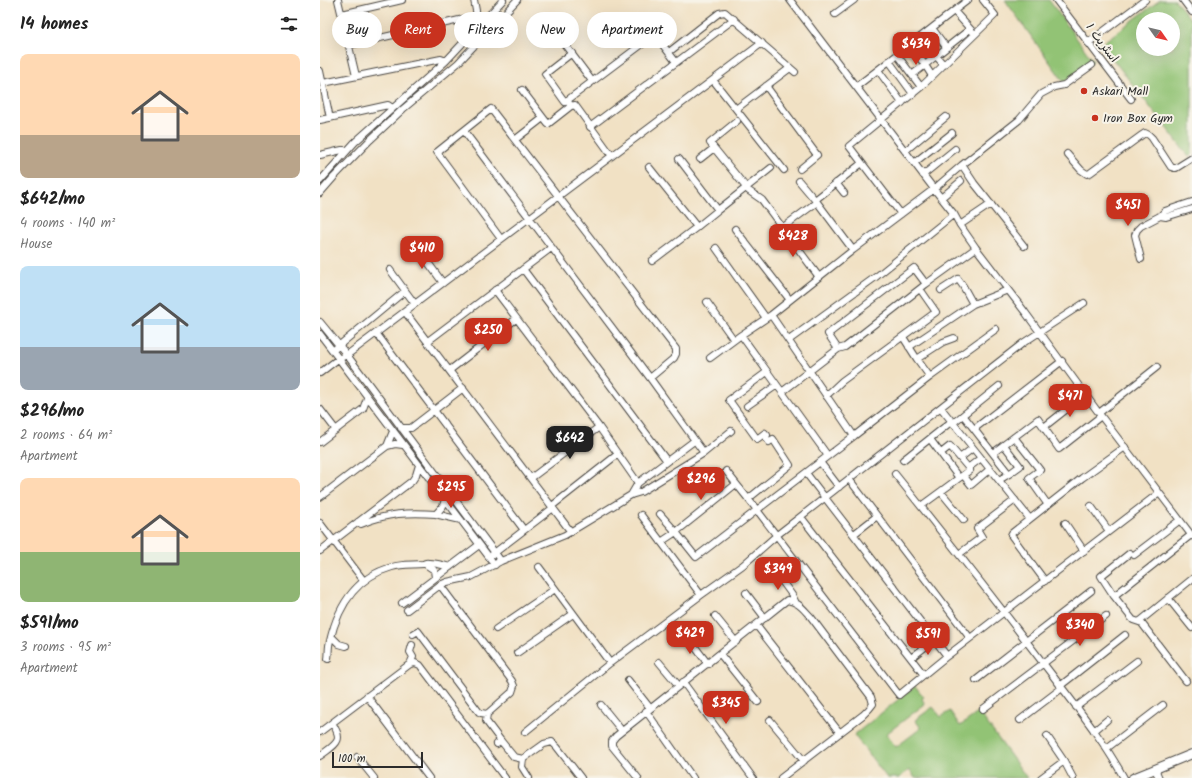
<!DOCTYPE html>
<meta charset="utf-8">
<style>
body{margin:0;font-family:Kalam,"Playpen Sans Arabic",sans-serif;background:#f6f6f6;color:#222;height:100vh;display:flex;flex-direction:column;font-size:15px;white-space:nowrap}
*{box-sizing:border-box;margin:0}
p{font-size:13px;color:#767676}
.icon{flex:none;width:22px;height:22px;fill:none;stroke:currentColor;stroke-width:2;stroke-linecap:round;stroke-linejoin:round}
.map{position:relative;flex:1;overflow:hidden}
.sheet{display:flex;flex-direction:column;background:#fff;width:320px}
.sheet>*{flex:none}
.banner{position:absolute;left:12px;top:12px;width:380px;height:36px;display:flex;gap:8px}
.needle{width:26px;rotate:124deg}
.controls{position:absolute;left:816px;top:12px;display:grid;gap:8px}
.controls a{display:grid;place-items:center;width:44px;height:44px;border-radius:50%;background:#fff;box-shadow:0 4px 16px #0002;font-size:20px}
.scale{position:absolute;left:12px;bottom:10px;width:91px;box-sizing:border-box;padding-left:4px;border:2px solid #2b2b2b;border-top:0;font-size:11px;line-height:14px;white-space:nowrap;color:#2b2b2b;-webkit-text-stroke:3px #f7f3e8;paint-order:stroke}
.price{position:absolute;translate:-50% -34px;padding:0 9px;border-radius:8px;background:#c8321e;color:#fff;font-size:13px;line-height:26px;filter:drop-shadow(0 1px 2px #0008)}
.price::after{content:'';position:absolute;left:50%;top:24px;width:12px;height:9px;margin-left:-6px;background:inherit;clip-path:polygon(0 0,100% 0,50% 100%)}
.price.active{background:#222;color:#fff}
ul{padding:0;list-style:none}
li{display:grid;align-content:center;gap:8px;height:212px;padding:0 20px}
li span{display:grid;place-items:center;height:124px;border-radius:8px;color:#555}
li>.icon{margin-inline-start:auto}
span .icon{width:72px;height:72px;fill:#fffc;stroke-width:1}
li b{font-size:17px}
h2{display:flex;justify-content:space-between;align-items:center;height:48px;padding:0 20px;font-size:17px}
.chip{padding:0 14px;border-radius:18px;background:#fff;box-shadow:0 4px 16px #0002;font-size:14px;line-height:36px}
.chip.active{background:#c8321e;color:#fff}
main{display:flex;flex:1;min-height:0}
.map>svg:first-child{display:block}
</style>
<main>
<section class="sheet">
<h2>14 homes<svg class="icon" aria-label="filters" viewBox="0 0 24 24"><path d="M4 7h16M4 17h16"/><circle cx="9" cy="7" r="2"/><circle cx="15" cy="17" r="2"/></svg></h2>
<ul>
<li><span style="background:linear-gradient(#ffd9b3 65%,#b9a48a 0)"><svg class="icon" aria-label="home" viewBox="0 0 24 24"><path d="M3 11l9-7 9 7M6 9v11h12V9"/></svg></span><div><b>$642/mo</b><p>4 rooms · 140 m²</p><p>House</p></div></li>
<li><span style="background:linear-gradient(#bfe0f5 65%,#9aa5b1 0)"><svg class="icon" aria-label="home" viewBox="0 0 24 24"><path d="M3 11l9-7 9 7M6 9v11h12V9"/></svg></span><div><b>$296/mo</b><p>2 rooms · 64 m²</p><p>Apartment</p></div></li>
<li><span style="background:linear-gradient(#ffd9b3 60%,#8fb573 0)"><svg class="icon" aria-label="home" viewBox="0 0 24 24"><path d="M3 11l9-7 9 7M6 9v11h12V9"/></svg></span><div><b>$591/mo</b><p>3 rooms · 95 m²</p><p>Apartment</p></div></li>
</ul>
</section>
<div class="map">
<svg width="872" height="778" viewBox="0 0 872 778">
<rect width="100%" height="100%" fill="#f7f3e8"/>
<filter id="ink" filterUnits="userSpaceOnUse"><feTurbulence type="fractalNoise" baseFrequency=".025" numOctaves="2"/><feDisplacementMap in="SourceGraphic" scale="8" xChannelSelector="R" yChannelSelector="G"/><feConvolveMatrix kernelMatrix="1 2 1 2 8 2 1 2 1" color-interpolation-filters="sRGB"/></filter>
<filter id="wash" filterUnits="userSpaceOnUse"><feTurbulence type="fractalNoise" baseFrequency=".012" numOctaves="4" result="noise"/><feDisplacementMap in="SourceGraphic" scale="16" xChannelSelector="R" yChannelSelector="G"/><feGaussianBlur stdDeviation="0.9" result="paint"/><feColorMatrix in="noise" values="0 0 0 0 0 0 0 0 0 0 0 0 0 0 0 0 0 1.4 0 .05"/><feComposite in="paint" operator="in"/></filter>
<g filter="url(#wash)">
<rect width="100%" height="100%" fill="#f1e1c4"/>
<path fill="#92c374" stroke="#5e7750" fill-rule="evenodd" d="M685,0H729L773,61L744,82Z
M840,0H855L872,21V155L869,157L781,44ZM823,19H853V49H823Z
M595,686L604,697L602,699L605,704L566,734L576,747L601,728L595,720L613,707L621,717L630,711L640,726L659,712L707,778H595L589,770L579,778H567L534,735Z"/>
</g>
<g filter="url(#ink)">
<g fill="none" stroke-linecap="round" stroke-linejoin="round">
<g stroke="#494642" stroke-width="8">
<path id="street" d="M18,0L36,76
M154,0L157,16L160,19
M470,0L614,189L634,214L640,225L656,248L705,312L781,416L872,536
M736,0L811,99
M863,0L872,12
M634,11L652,31
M22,14L82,0
M515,14L534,0
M612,28L626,47
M242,41L272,81
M768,43L825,0
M29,45L157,16
M590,45L605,65L616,56
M349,52L399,13L405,12L475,72
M252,53L225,74L245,102L329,39L335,38L339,40L356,62
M577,55L601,87
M569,61L593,94
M624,65L616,56L650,29
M558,70L582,103
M0,71L10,118
M592,75L605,65L612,76
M393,80L464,170
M3,83L121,59L126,61
M446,86L497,155L480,169
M537,86L648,0
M202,90L228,124L251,106
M247,100L251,106L255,105L292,156
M416,109L470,68
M0,120L68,105L72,108
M417,121L390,143L429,191L442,200L499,277
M270,127L414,19
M144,131L330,378L384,453
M196,139L223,118
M585,151L626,117
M747,154L761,170L767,174L770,173L822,135L825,133L829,135L832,138L851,167L854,168H856L872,158
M0,155L22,150H24L26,151
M359,159L398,210L451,168
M380,159L394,148
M594,163L632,133
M642,165L654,183L704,246
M329,167L377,227L332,261
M603,175L635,149
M0,181L35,142L126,61L183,0
M479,181L495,200
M516,183L524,193
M0,193L14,177L50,140L83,109L138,63L197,0
M621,198L641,181
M497,202L533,250
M581,214L529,146L601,87L675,15L663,0
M840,216L846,217L872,209
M640,225L671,204
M377,227L398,210
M462,228L497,202L495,200L542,163
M415,229L470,300
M181,239L117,152L171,109L356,349V354L354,358L330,378
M96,246L123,283
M396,248L446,318
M821,259L815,235L817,230L821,226L840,216L845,211L872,202
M203,269L347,461
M70,270L95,304
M175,290L279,427L318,483
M621,290L638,279L643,286L653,304
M387,302L414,340
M85,312L251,532
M0,322L27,355L181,561
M56,333L204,530
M0,334L175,565
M421,335L508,456
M583,337L597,359L623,342L634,338
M469,340L557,276L634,214
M108,341L231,248
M589,347L653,304L688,290
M16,348L85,291
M518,349L508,334L594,268L606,284
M390,358L421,335L451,315L533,250L614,189L642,165L699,120L721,94L734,87L744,85L772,65
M597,359L610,377
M130,370L196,319
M0,373L18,359L27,355L442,43
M462,392L518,349L525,347L606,284L656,248
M506,396L522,381L616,312L600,289
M427,406L457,385
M621,408L710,519
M0,409L16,430
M779,413L837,367
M643,415L654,429L742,361
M633,423L679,386
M724,427L766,394
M81,428H91L143,388
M654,429L689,474L679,480
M445,433L437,439L409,400L447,372
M534,436L610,377L676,329
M694,437L720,470L709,478L728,505
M610,439L639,478
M0,442L43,409L47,398
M684,445L700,466L689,474
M67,446L73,431
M673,453L718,419L739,449L781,416
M640,458L653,448
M583,460L632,421
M500,462L519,487
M648,468L661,458
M406,471L437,510L534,436L451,315
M486,473L627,656
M575,474C629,541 681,608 733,676C758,709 784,741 804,778
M643,475L651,485L670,469
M211,478L279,427
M529,479L650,638
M621,492L644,520
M311,495L318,483L374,441
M0,497L67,446L75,444L83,445
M428,499L470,465L453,439L449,442L445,436L447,435L445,433
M232,506L298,454
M601,506L650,470L630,446L621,453
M771,506L789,531
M116,514L123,506L125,499
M340,514L356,532L376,557L437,510L579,695L627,656L839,493
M321,515L381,595
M481,517L604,675
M38,522L41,524C67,513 89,512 116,514L119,515L141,520
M0,523L44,581
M745,523L764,551
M534,534L557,516
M341,542L356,532L416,484
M0,551L92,481L96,475L99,465
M810,553L781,576L794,596L813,620L819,622L872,579
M173,554L233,508
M639,554L662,537L657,529L695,500
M814,555L860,520
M105,564L114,570L115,578
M219,567L290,663
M456,573L472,595L475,601
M725,581L691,535L692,533L762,478L805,447
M120,585L192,681L194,686L192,692L167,714L166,721L181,741
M426,593L445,618
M794,596L871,535
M848,598L872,628
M82,603L159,545
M87,610L120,585L127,582L151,577L181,561L245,535L311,495L321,492L384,453L411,431
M395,616L416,642
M820,621L866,681
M436,625L520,733
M176,629L235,589
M93,634L98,631L159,712L161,713L167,714
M366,635L388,664
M12,637L19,644L26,646
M197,653L253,614
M400,654L438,702
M591,658L614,640
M8,659C9,653 8,647 10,641C18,606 36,577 72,567C82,564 93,565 103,564C106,563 106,562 109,563C116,563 123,565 130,567
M339,662L359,686
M90,664L93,657L90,652L92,645
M308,680L330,708
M656,680L771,591
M363,682L433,778
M740,686L805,635
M47,696L109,778
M281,705L302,731
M756,707L817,661
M663,709L786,616
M326,711L373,778
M450,720L484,761
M700,720L742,688
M774,731L787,720
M0,732L90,664L95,663L100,665L185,778
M205,732L290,663L381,595L423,565L457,535L703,343L764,303
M727,736L744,761L753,778
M177,744L181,741L194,757L203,759
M787,748L843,705
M0,756C15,744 25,742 12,723
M37,757L54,778
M835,769L839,778
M209,778L202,767L203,759L224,744L232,742L237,747L261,778
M318,778L292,746V741L296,736L467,600C479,602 483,609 491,617L551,697L553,704L549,709L543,715L461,778
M721,778L744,761"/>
</g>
<g stroke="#494642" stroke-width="10">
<path id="secondary" d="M813,778L872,754"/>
</g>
<use href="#street" stroke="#fff" stroke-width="6"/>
<use href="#secondary" stroke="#fff" stroke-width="8"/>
</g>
</g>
<g fill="#c8321e" stroke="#f7f3e8" stroke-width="1.5">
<circle cx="764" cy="91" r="4"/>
<circle cx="775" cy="118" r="4"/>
</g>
<g text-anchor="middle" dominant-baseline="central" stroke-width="4" stroke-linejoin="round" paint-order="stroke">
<g font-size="12" fill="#2b2b2b" stroke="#f7f3e8">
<text transform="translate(782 43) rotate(53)">اسٹریٹ 1</text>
</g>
<g font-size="12" fill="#2b2b2b" stroke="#f7f3e8" text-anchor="start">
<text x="772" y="91">Askari Mall</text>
<text x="783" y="118">Iron Box Gym</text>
</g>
</g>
</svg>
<div class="controls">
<a><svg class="needle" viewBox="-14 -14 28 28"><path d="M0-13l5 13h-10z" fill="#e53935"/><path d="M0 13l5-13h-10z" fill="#767676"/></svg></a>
</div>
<div class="scale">100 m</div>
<b class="price" style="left:596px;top:66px">$434</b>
<b class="price" style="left:808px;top:227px">$451</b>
<b class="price" style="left:473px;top:258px">$428</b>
<b class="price" style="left:102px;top:270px">$410</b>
<b class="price" style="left:168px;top:352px">$250</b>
<b class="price" style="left:750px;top:418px">$471</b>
<b class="price active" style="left:250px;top:460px">$642</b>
<b class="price" style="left:381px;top:501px">$296</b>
<b class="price" style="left:131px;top:509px">$295</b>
<b class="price" style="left:458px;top:591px">$349</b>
<b class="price" style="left:760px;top:647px">$340</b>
<b class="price" style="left:370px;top:655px">$429</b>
<b class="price" style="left:608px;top:656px">$591</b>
<b class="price" style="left:406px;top:725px">$345</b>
<div class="banner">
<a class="chip">Buy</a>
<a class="chip active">Rent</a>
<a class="chip">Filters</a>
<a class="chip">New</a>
<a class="chip">Apartment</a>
</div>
</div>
</main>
